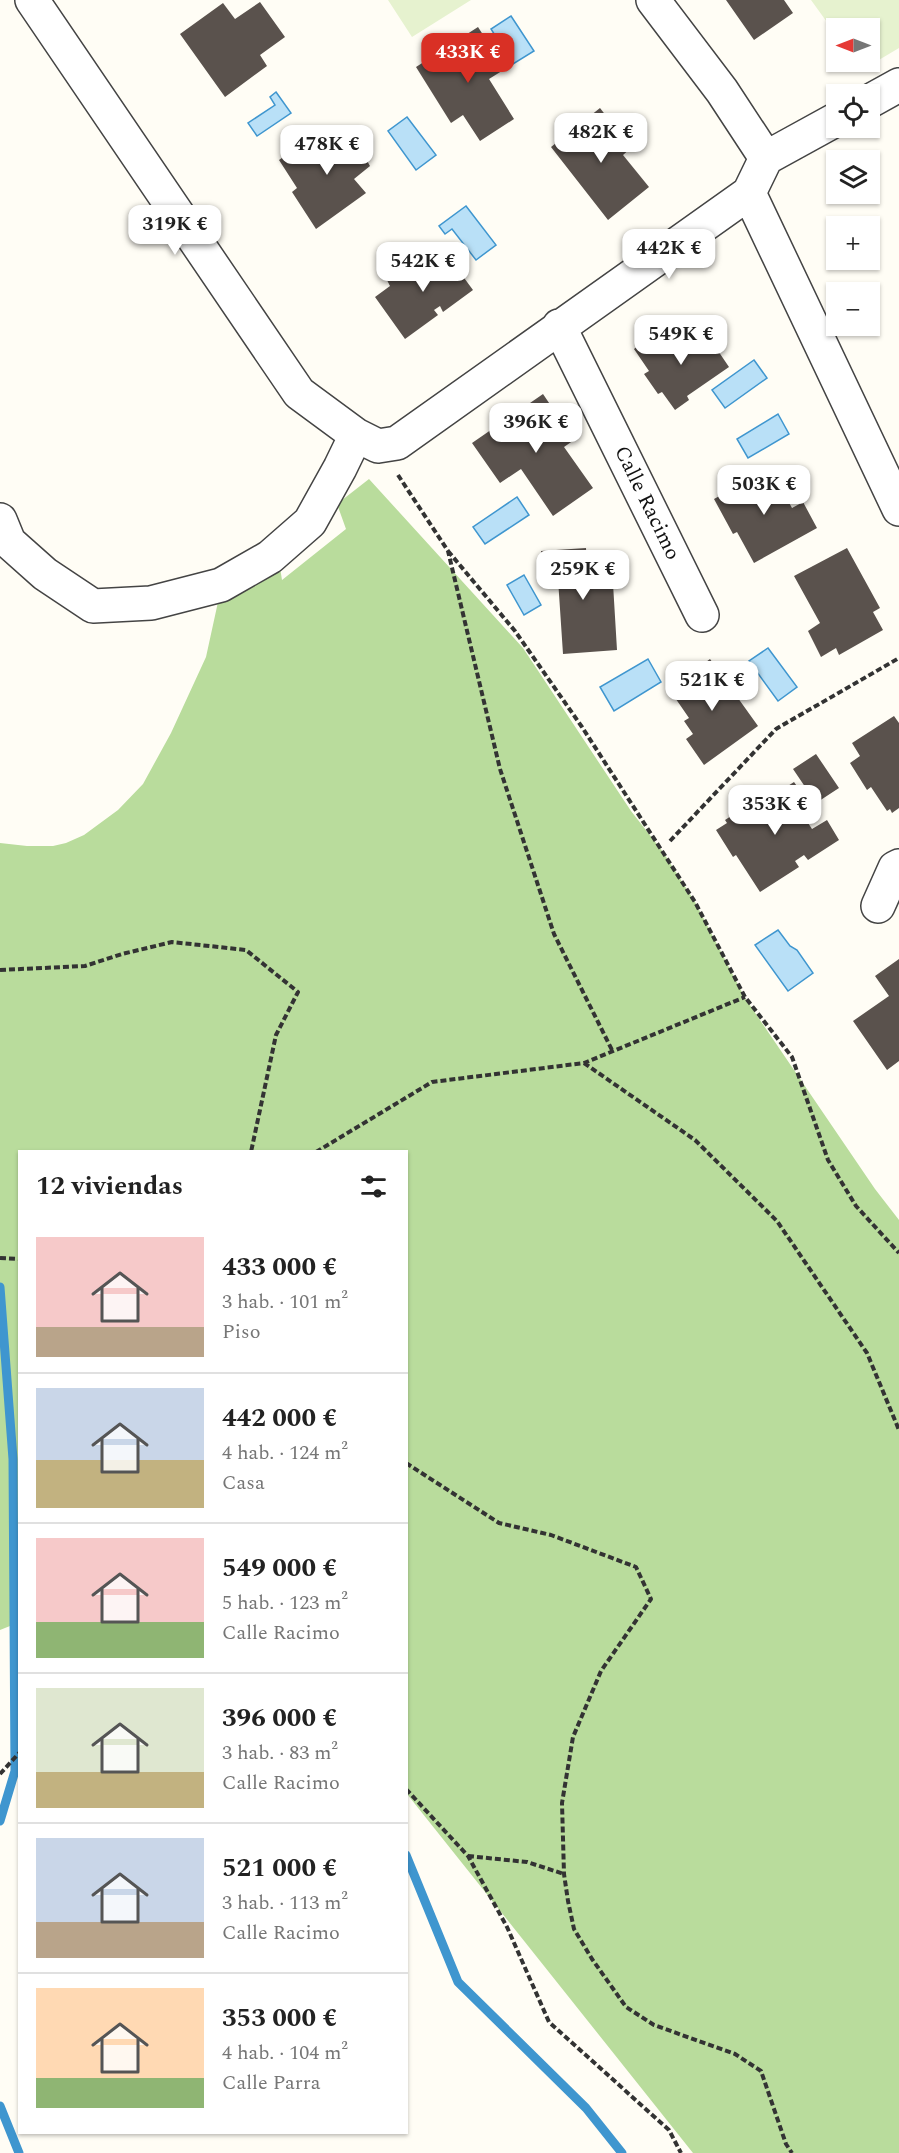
<!DOCTYPE html>
<html lang="es">
<meta charset="utf-8">
<style>
body{margin:0;font-family:Spectral,serif;background:#f6f6f6;color:#222;height:100vh;display:flex;flex-direction:column;font-size:22px;white-space:nowrap}
*{box-sizing:border-box;margin:0}
p{font-size:20px;color:#767676}
.icon{flex:none;width:33px;height:33px;fill:none;stroke:currentColor;stroke-width:2;stroke-linecap:round;stroke-linejoin:round}
.map{position:relative;flex:1;overflow:hidden}
.side{position:absolute;left:18px;top:1150px;width:390px;height:984px;display:flex;flex-direction:column;background:#fff;border-radius:0px;box-shadow:0 2px 4px #0004}
.side>*{flex:none}
.needle{width:39px;rotate:270deg}
.controls{position:absolute;left:826px;top:18px;display:grid;gap:12px}
.controls a{display:grid;place-items:center;width:54px;height:54px;border-radius:0px;background:#fff;box-shadow:0 2px 4px #0004;font-size:30px}
.price{position:absolute;translate:-50% -51px;padding:0 14px;border-radius:12px;background:#fff;color:#222;font-size:20px;line-height:39px;filter:drop-shadow(0 2px 3px #0008)}
.price::after{content:'';position:absolute;left:50%;top:36px;width:18px;height:14px;margin-left:-9px;background:inherit;clip-path:polygon(0 0,100% 0,50% 100%)}
.price.current{background:#d93025;color:#fff}
ul{padding:0;list-style:none}
li{display:flex;align-items:center;gap:18px;height:150px;padding:0 18px}
li+li{border-top:2px solid #e0e0e0}
li span{display:grid;place-items:center;flex:none;width:168px;height:120px;border-radius:0px;color:#555}
li>.icon{margin-inline-start:auto}
span .icon{width:72px;height:72px;fill:#fffc;stroke-width:1}
li b{font-size:26px}
h2{display:flex;justify-content:space-between;align-items:center;height:72px;padding:0 18px;font-size:26px}
.map>svg:first-child{display:block}
</style>
<div class="map">
<svg width="899" height="2153" viewBox="0 0 899 2153">
<rect width="100%" height="100%" fill="#fffdf5"/>
<path fill="#b9dc9c" d="M369,479L523,648L631,811L663,852L695,902L745,998L875,1189L899,1220V2153H693L407,1794L406,1152H20V1622L0,1630V843L27,846H53L66,843L84,835L118,810L143,784L171,733L206,657L218,602L278,555L282,580L346,529L337,504Z"/>
<path fill="#e6f2cf" d="M388,0H471L412,37Z
M811,0H899V48L862,70L856,62H870V28H837V36Z"/>
<path fill="#b9e0f7" stroke="#3f96cf" stroke-width="1.5" d="M511,16L534,51L513,64L491,29Z
M276,92L291,113L257,136L248,123L275,105L270,97Z
M407,117L436,155L416,170L388,131Z
M466,206L496,245L476,260L452,229L445,234L439,226Z
M754,360L767,378L725,408L712,390Z
M778,414L789,434L748,458L737,439Z
M517,497L529,515L485,544L473,527Z
M524,575L541,605L524,615L507,585Z
M768,648L797,687L778,701L749,661Z
M648,659L661,682L614,711L600,687Z
M778,930L790,946L797,950L813,973L788,991L755,945Z"/>
<g fill="none" stroke-linecap="round" stroke-linejoin="round">
<path stroke="#3f96cf" stroke-width="9" d="M0,1287L13,1459L15,1771L0,1821
M406,1855L458,1982L586,2108L622,2153
M0,2106L19,2153"/>
</g>
<path fill="#5a524d" d="M726,0H784L793,13L754,40Z
M260,2L285,37L260,55L267,66L225,97L180,34L223,3L235,19Z
M478,27L505,69L489,79L514,119L480,141L463,115L451,123L416,67Z
M600,108L631,148L623,155L649,187L608,220L551,147Z
M347,127L365,150L362,152L370,166L354,179L366,193L316,229L292,192L297,188L279,160L302,144L307,152Z
M442,248L473,290L443,312L440,306L434,310L438,315L405,339L375,297L390,286L387,280L407,265L411,270Z
M688,328L700,346L710,339L729,367L687,396L689,400L675,410L662,392L658,394L644,374L649,371L634,349L650,337L660,352L669,345L667,342Z
M543,394L574,440L564,447L593,488L553,516L521,469L500,483L472,443Z
M770,468L792,508L803,502L817,528L754,563L737,532L733,534L714,499Z
M586,548L587,568L612,567L617,650L563,654L558,579L543,580L541,551Z
M847,548L880,608L873,612L883,630L839,655L836,648L821,657L808,631L820,623L794,576Z
M710,659L758,726L704,765L686,739L693,734L684,721L689,718L669,689Z
M894,716L899,723V808L892,813L890,809L887,811L871,787L867,790L850,763L860,756L852,743Z
M816,754L839,788L816,803L793,769Z
M794,782L809,803L799,809L812,829L827,820L839,840L808,860L804,855L795,861L799,867L760,892L736,855L733,857L716,830L727,823L725,820L757,799L760,804Z
M899,959V1061L887,1070L853,1021L889,996L875,976Z"/>
<g fill="none" stroke-linecap="round" stroke-linejoin="round">
<g stroke="#444" stroke-width="36">
<path id="minor" d="M32,0L299,393L356,435L378,446L397,443L749,193L766,158
M653,0L722,91L766,158
M870,101L899,85
M766,158L837,119
M749,193L899,509
M559,326L702,615
M0,520L9,542L45,574L93,606L151,603L221,585L270,557L310,522L340,468L356,435
M878,906L895,868L899,866"/>
</g>
<path stroke="#333" stroke-width="4" stroke-dasharray="6 3" stroke-linecap="butt" d="M398,475L448,551L500,769L554,934L613,1052
M448,551L515,631L582,727L695,902L745,997L792,1057L828,1160L856,1206L899,1253
M670,841L776,729L899,658
M0,970L85,966L122,954L172,942L246,950L298,992L276,1035L251,1152
M584,1063L695,1140L777,1221L867,1353L899,1430
M316,1152L432,1082L584,1063L745,997
M0,1258L20,1259
M406,1463L499,1523L551,1535L636,1567L651,1599L601,1671L573,1737L562,1803L564,1874L568,1901L574,1929L592,1959L626,2007L654,2025L735,2054L761,2071L786,2144L792,2153
M0,1774L20,1752
M406,1789L468,1856L507,1927L549,2022L669,2130L681,2153
M468,1856L527,1862L564,1874"/>
<use href="#minor" stroke="#fff" stroke-width="33"/>
</g>
<g text-anchor="middle" dominant-baseline="central" stroke-width="6" stroke-linejoin="round" paint-order="stroke">
<g font-size="21" fill="#111" stroke="#fff">
<text transform="translate(647 503) rotate(64)">Calle Racimo</text>
</g>
</g>
</svg>
<div class="controls">
<a><svg class="needle" viewBox="-14 -14 28 28"><path d="M0-13l5 13h-10z" fill="#e53935"/><path d="M0 13l5-13h-10z" fill="#767676"/></svg></a>
<a><svg class="icon" aria-label="locate" viewBox="0 0 24 24"><circle cx="12" cy="12" r="6"/><path d="M12 2v4M12 18v4M2 12h4M18 12h4"/></svg></a>
<a><svg class="icon" aria-label="layers" viewBox="0 0 24 24"><path d="M12 4l9 5-9 5-9-5zM3 14l9 5 9-5"/></svg></a>
<a>+</a>
<a>−</a>
</div>
<b class="price current" style="left:468px;top:84px">433K €</b>
<b class="price" style="left:601px;top:164px">482K €</b>
<b class="price" style="left:327px;top:176px">478K €</b>
<b class="price" style="left:175px;top:256px">319K €</b>
<b class="price" style="left:669px;top:280px">442K €</b>
<b class="price" style="left:423px;top:293px">542K €</b>
<b class="price" style="left:681px;top:366px">549K €</b>
<b class="price" style="left:536px;top:454px">396K €</b>
<b class="price" style="left:764px;top:516px">503K €</b>
<b class="price" style="left:583px;top:601px">259K €</b>
<b class="price" style="left:712px;top:712px">521K €</b>
<b class="price" style="left:775px;top:836px">353K €</b>
<section class="side">
<h2>12 viviendas<svg class="icon" aria-label="filters" viewBox="0 0 24 24"><path d="M4 7h16M4 17h16"/><circle cx="9" cy="7" r="2"/><circle cx="15" cy="17" r="2"/></svg></h2>
<ul>
<li><span style="background:linear-gradient(#f6c9c9 75%,#b9a48a 0)"><svg class="icon" aria-label="home" viewBox="0 0 24 24"><path d="M3 11l9-7 9 7M6 9v11h12V9"/></svg></span><div><b>433 000 €</b><p>3 hab. · 101 m²</p><p>Piso</p></div></li>
<li><span style="background:linear-gradient(#c9d6e8 60%,#c2b280 0)"><svg class="icon" aria-label="home" viewBox="0 0 24 24"><path d="M3 11l9-7 9 7M6 9v11h12V9"/></svg></span><div><b>442 000 €</b><p>4 hab. · 124 m²</p><p>Casa</p></div></li>
<li><span style="background:linear-gradient(#f6c9c9 70%,#8fb573 0)"><svg class="icon" aria-label="home" viewBox="0 0 24 24"><path d="M3 11l9-7 9 7M6 9v11h12V9"/></svg></span><div><b>549 000 €</b><p>5 hab. · 123 m²</p><p>Calle Racimo</p></div></li>
<li><span style="background:linear-gradient(#dfe7d0 70%,#c2b280 0)"><svg class="icon" aria-label="home" viewBox="0 0 24 24"><path d="M3 11l9-7 9 7M6 9v11h12V9"/></svg></span><div><b>396 000 €</b><p>3 hab. · 83 m²</p><p>Calle Racimo</p></div></li>
<li><span style="background:linear-gradient(#c9d6e8 70%,#b9a48a 0)"><svg class="icon" aria-label="home" viewBox="0 0 24 24"><path d="M3 11l9-7 9 7M6 9v11h12V9"/></svg></span><div><b>521 000 €</b><p>3 hab. · 113 m²</p><p>Calle Racimo</p></div></li>
<li><span style="background:linear-gradient(#ffd9b3 75%,#8fb573 0)"><svg class="icon" aria-label="home" viewBox="0 0 24 24"><path d="M3 11l9-7 9 7M6 9v11h12V9"/></svg></span><div><b>353 000 €</b><p>4 hab. · 104 m²</p><p>Calle Parra</p></div></li>
</ul>
</section>
</div>
